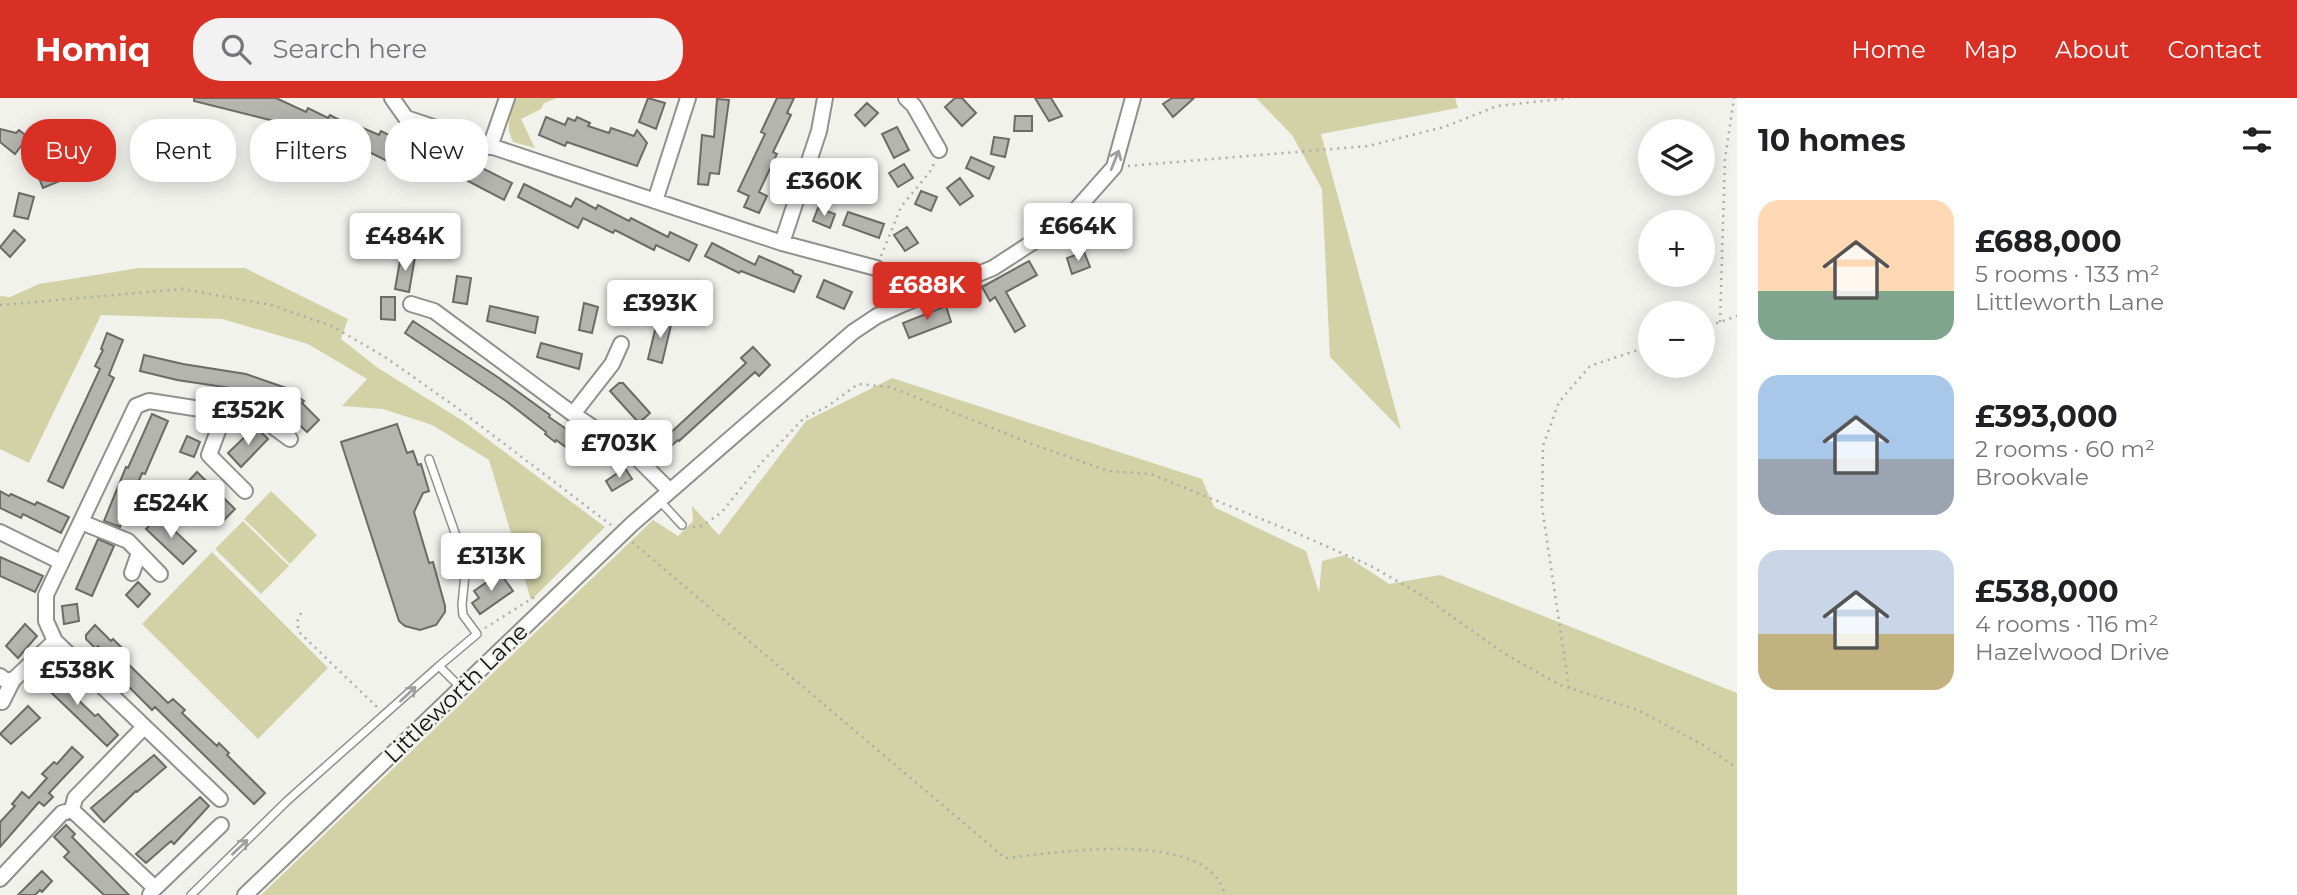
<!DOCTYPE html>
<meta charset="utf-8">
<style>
body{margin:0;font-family:Montserrat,sans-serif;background:#f2f2f2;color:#202124;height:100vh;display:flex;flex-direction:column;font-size:26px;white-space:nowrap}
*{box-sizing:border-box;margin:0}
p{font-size:23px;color:#757577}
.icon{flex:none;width:38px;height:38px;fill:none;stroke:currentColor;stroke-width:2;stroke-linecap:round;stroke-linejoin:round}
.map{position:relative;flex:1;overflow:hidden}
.drawer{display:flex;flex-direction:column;background:#fff;width:560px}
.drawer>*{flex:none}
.top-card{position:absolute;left:21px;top:21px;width:665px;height:63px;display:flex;gap:14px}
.fabs{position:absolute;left:1638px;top:21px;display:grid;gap:14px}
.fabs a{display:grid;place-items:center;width:77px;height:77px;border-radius:50%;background:#fff;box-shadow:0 4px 18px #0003;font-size:35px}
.price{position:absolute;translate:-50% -60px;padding:0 16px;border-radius:7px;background:#fff;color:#222;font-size:23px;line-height:46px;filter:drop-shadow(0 2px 4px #0008)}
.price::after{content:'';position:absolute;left:50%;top:42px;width:21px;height:16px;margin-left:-10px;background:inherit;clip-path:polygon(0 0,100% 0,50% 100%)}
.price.on{background:#d93025;color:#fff}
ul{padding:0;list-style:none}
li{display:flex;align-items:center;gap:21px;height:175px;padding:0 21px}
li span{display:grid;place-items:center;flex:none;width:196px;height:140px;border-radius:21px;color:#555}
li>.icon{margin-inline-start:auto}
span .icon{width:84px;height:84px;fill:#fffc;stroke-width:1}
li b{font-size:30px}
h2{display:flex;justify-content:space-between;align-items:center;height:84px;padding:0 21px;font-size:30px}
.tag{padding:0 24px;border-radius:28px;background:#fff;box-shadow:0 4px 18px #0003;font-size:24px;line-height:63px}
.tag.on{background:#d93025;color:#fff}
header{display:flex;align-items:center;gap:42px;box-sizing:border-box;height:98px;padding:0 35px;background:#d93025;color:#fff}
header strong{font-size:33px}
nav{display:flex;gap:38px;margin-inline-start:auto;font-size:24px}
.search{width:490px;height:63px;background:#f2f2f2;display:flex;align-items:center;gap:18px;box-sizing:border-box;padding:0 24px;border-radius:28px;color:#757577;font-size:26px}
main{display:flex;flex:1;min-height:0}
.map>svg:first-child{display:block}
</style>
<header>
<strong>Homiq</strong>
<div class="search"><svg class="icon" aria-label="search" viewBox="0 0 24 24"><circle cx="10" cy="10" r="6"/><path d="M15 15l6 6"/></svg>Search here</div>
<nav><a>Home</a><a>Map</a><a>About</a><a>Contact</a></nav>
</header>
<main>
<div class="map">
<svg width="1737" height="797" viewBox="0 0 1737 797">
<rect width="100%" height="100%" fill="#f2f2ed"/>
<path fill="#d3d2a7" d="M515,0H557L544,5L541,11L521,21L535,50L513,44C505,28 510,17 515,0Z
M1256,0H1455L1458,10L1321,36L1401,332L1330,259L1322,91L1292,37Z
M139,170H245L348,221L341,241L378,270L463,323L605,429L531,502L489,362L432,327L383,311L342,308L367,281L308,246L222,221L101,217L29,365L0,351V198L10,199L39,186Z
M892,280L1202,381L1214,409L1306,453L1319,495L1322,463L1345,457L1389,486L1440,477L1737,595V797H261L653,422L678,438L693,423L692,408L719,437L806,323Z
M271,393L317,437L290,466L244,421Z
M243,423L289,468L261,496L215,451Z
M212,454L328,570L258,641L142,526Z"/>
<path fill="#b5b5b0" stroke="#6c6c67" stroke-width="2" d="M194,0H276L306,14L308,10L328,20L330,17L353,29L354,26L379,37L381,33L403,44L393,66L359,49L357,54L333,43L329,52L316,45L317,42L288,28L286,32L273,26L274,23L194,3Z
M648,0L665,5L656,31L639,24Z
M777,0H794L787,15L791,17L773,54L777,56L759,94L767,98L759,115L744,109L749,98L738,93L765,36L761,34Z
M955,0H962L976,15L962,28L945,9Z
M1035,0H1051L1062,18L1049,23Z
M1172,0H1194L1173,19L1163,6Z
M717,1L729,2L719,76L710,75L708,87L698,86L702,37L714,39Z
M867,5L878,15L865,28L855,17Z
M1015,18H1032V33H1014Z
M546,19L565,27L568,20L575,23L577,19L590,25L588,28L609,35L611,30L634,38L637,32L647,45L637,68L567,44L565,48L539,37Z
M897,29L909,52L894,60L882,36Z
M0,31L16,35L19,32L28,39L15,56L0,44Z
M994,39L1009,41L1005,59L991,56Z
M46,55L52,72L57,70L62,82L43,90L31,61Z
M971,59L994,69L989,81L966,70Z
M845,66L851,79L835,87L829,73Z
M904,66L913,80L898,89L889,75Z
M476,67L512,85L504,102L468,83Z
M960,80L973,98L960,107L947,90Z
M524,86L571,109L576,100L596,111L598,107L629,123L631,120L668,139L670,134L697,147L689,163L656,147L654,152L615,132L613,135L583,120L578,130L518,99Z
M921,93L937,99L931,113L915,106Z
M19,95L34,99L28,121L14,118Z
M818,110L835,116L830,130L813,123Z
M848,114L884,126L879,140L843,127Z
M1092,117L1095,122L1103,117L1109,126L1103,130L1108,137L1092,148L1077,127Z
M907,129L918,145L905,153L894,137Z
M14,132L25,142L10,159L0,149Z
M712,145L755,167L759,158L793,173V175L801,178L794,194L741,173L739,175L705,158Z
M1084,154L1090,169L1072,176L1067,160Z
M401,157L415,159L409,194L395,191Z
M1029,163L1037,177L1006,194L1025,228L1015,234L995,199L990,203L982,189Z
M457,178L471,180L467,206L453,204Z
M824,182L852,194L844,211L817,199Z
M381,199H395V222L381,221Z
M584,205L598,209L592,235L579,232Z
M490,208L538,219L535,235L487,223Z
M946,208L951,224L909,240L903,225Z
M658,220L672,223L662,265L648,261Z
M413,223L499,280L550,317L549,319L598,353L589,366L556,342L555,344L545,336L546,334L506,303L405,235Z
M107,235L123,242L109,277L114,280L63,390L48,383L100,271L95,268L103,252L101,251Z
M541,245L582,256L579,271L537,259Z
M753,249L770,267L759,278L755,274L679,343L678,342L661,357L652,348L664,337L666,339L746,265L741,260Z
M144,257L183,266L246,276L286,290L304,303L302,305L319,322L307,334L290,318L289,320L276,310L265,306L266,302L237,291L177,282L140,273Z
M619,285H623L650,315L639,325L610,293Z
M152,316L168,323L145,376L142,375L120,429L104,423L126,369L128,370Z
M397,326L407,355L413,353L418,367L421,366L429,393L423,395L414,414L429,465L433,464L445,508V514L436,527L420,532L405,528L399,523L341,344Z
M253,331L261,334L268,341L241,369L228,355Z
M187,338L200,344L194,359L180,354Z
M625,370L632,381L612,393L606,383Z
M197,374L235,411L222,424L184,388Z
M0,393L9,398L11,396L35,407L37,404L69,419L61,435L23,416L21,420L0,410Z
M159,418L196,453L183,466L146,431Z
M98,441L114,448L92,498L76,491Z
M0,459L43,478L35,494L0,478Z
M500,475L513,493L480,516L472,505L479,500L474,493Z
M138,484L150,496L138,509L126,497Z
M77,506L79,523L64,526L62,508Z
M25,526L37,538L18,560L6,548Z
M95,527L111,543L113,541L125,553L120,558L168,605L173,601L185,612L182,615L202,634L217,648L219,645L229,655L227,657L265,695L254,706L155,609L152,612L117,577L121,573L98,548L96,551L86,541V537Z
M46,568L70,594L95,618L98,616L118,637L107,648L35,579Z
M28,608L40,620L11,646L0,636Z
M72,649L83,659L49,695L53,699L44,708L39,704L0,749V724L15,708L12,706L22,694L29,700L47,680L42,676L54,664L57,666Z
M154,657L166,669L137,694L136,693L104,724L91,710Z
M200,699L209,708L174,746L171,743L146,765L136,756Z
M66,727L75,736L72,739L129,797H104L64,759L69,754L54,739Z
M42,773L52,783L42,794L40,792L35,797H18Z"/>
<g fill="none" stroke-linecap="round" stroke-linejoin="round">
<g stroke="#91918c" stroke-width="10">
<path id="service" d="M429,361L466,466L462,507L463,517L477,536L439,568L461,590
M659,402L682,427
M191,797L288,702L439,568"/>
</g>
<g stroke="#91918c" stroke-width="18">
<path id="minor" d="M392,0L406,20L782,145L876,170L889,179L898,192L901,207
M906,0L914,8L939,52
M490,49L507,0
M655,103L688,0
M782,145L819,33L825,0
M411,206L434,213L573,316L634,357L669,392
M225,314L209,357L245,393
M573,316L612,266L621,246
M81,424L128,443L160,476
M0,434L61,464
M132,475L139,455
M0,578L5,582H13L55,543
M2,604L13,582
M220,701L55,543L46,523V497L136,308L149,303L245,318L271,327L290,341
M72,712L155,790
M72,712L75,700L143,630
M0,781L62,715L72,712
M150,797L152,793L221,727
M245,797L632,426L853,234L877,218L901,207L993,170L1067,122L1114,69L1133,0"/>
</g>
<path stroke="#acaca9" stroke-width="2.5" stroke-dasharray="2 5" stroke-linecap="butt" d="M1128,68L1368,48L1444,29L1497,8L1569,0
M881,158L901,109L932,71L934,65
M0,207L182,191L271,207L332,228L385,259L456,309L611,427
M1720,224L1725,61L1734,0
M1703,230L1737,218
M693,429L702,428L722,414L762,364L804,320L828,308L858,286L890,289L1032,346L1108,373L1151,376L1303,438L1371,468L1423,498L1505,556L1560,587L1638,612L1703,647L1737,670
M632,444L1005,760C1055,755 1209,729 1225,797
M301,515L297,524L299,534L378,610
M485,530L536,498
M1569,590L1542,409L1543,348L1559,304L1590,268L1650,248"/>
<use href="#service" stroke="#fff" stroke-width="7"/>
<use href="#minor" stroke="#fff" stroke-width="14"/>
</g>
<defs><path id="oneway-shaft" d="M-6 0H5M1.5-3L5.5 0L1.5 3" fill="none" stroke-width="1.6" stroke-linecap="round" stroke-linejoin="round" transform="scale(1.75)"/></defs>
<g stroke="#9f9f9f">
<use href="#oneway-shaft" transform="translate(1115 62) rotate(-68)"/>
<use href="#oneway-shaft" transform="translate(408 596) rotate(-43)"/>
<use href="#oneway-shaft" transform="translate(240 749) rotate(-44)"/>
</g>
<g text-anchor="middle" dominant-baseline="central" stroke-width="5" stroke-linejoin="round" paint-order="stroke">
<g font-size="23" fill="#0f0f0e" stroke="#f2f2ed">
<text transform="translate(456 595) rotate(-44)">Littleworth Lane</text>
</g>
</g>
</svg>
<div class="fabs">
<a><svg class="icon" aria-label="layers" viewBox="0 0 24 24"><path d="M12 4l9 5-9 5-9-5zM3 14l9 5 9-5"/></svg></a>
<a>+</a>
<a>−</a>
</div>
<b class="price" style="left:824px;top:120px">£360K</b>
<b class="price" style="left:1078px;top:165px">£664K</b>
<b class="price" style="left:405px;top:175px">£484K</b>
<b class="price on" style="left:927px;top:224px">£688K</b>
<b class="price" style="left:660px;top:242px">£393K</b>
<b class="price" style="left:248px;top:349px">£352K</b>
<b class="price" style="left:619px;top:382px">£703K</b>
<b class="price" style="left:171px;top:442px">£524K</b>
<b class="price" style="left:491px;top:495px">£313K</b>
<b class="price" style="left:77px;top:609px">£538K</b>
<div class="top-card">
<a class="tag on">Buy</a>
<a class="tag">Rent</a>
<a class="tag">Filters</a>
<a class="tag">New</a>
</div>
</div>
<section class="drawer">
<h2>10 homes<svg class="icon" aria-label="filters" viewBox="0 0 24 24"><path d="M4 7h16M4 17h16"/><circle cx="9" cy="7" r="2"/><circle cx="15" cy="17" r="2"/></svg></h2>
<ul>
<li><span style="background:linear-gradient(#ffd9b3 65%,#7fa58c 0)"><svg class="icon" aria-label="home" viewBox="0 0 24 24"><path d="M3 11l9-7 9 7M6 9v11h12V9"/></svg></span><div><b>£688,000</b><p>5 rooms · 133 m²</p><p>Littleworth Lane</p></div></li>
<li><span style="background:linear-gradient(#a9c7e8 60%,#9aa5b1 0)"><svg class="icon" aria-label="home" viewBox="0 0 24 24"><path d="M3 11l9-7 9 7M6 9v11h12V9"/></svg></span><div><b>£393,000</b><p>2 rooms · 60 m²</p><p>Brookvale</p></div></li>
<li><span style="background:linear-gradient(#c9d6e8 60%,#c2b280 0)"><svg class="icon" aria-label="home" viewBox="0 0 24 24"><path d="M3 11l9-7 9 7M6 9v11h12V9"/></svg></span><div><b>£538,000</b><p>4 rooms · 116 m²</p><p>Hazelwood Drive</p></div></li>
</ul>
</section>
</main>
